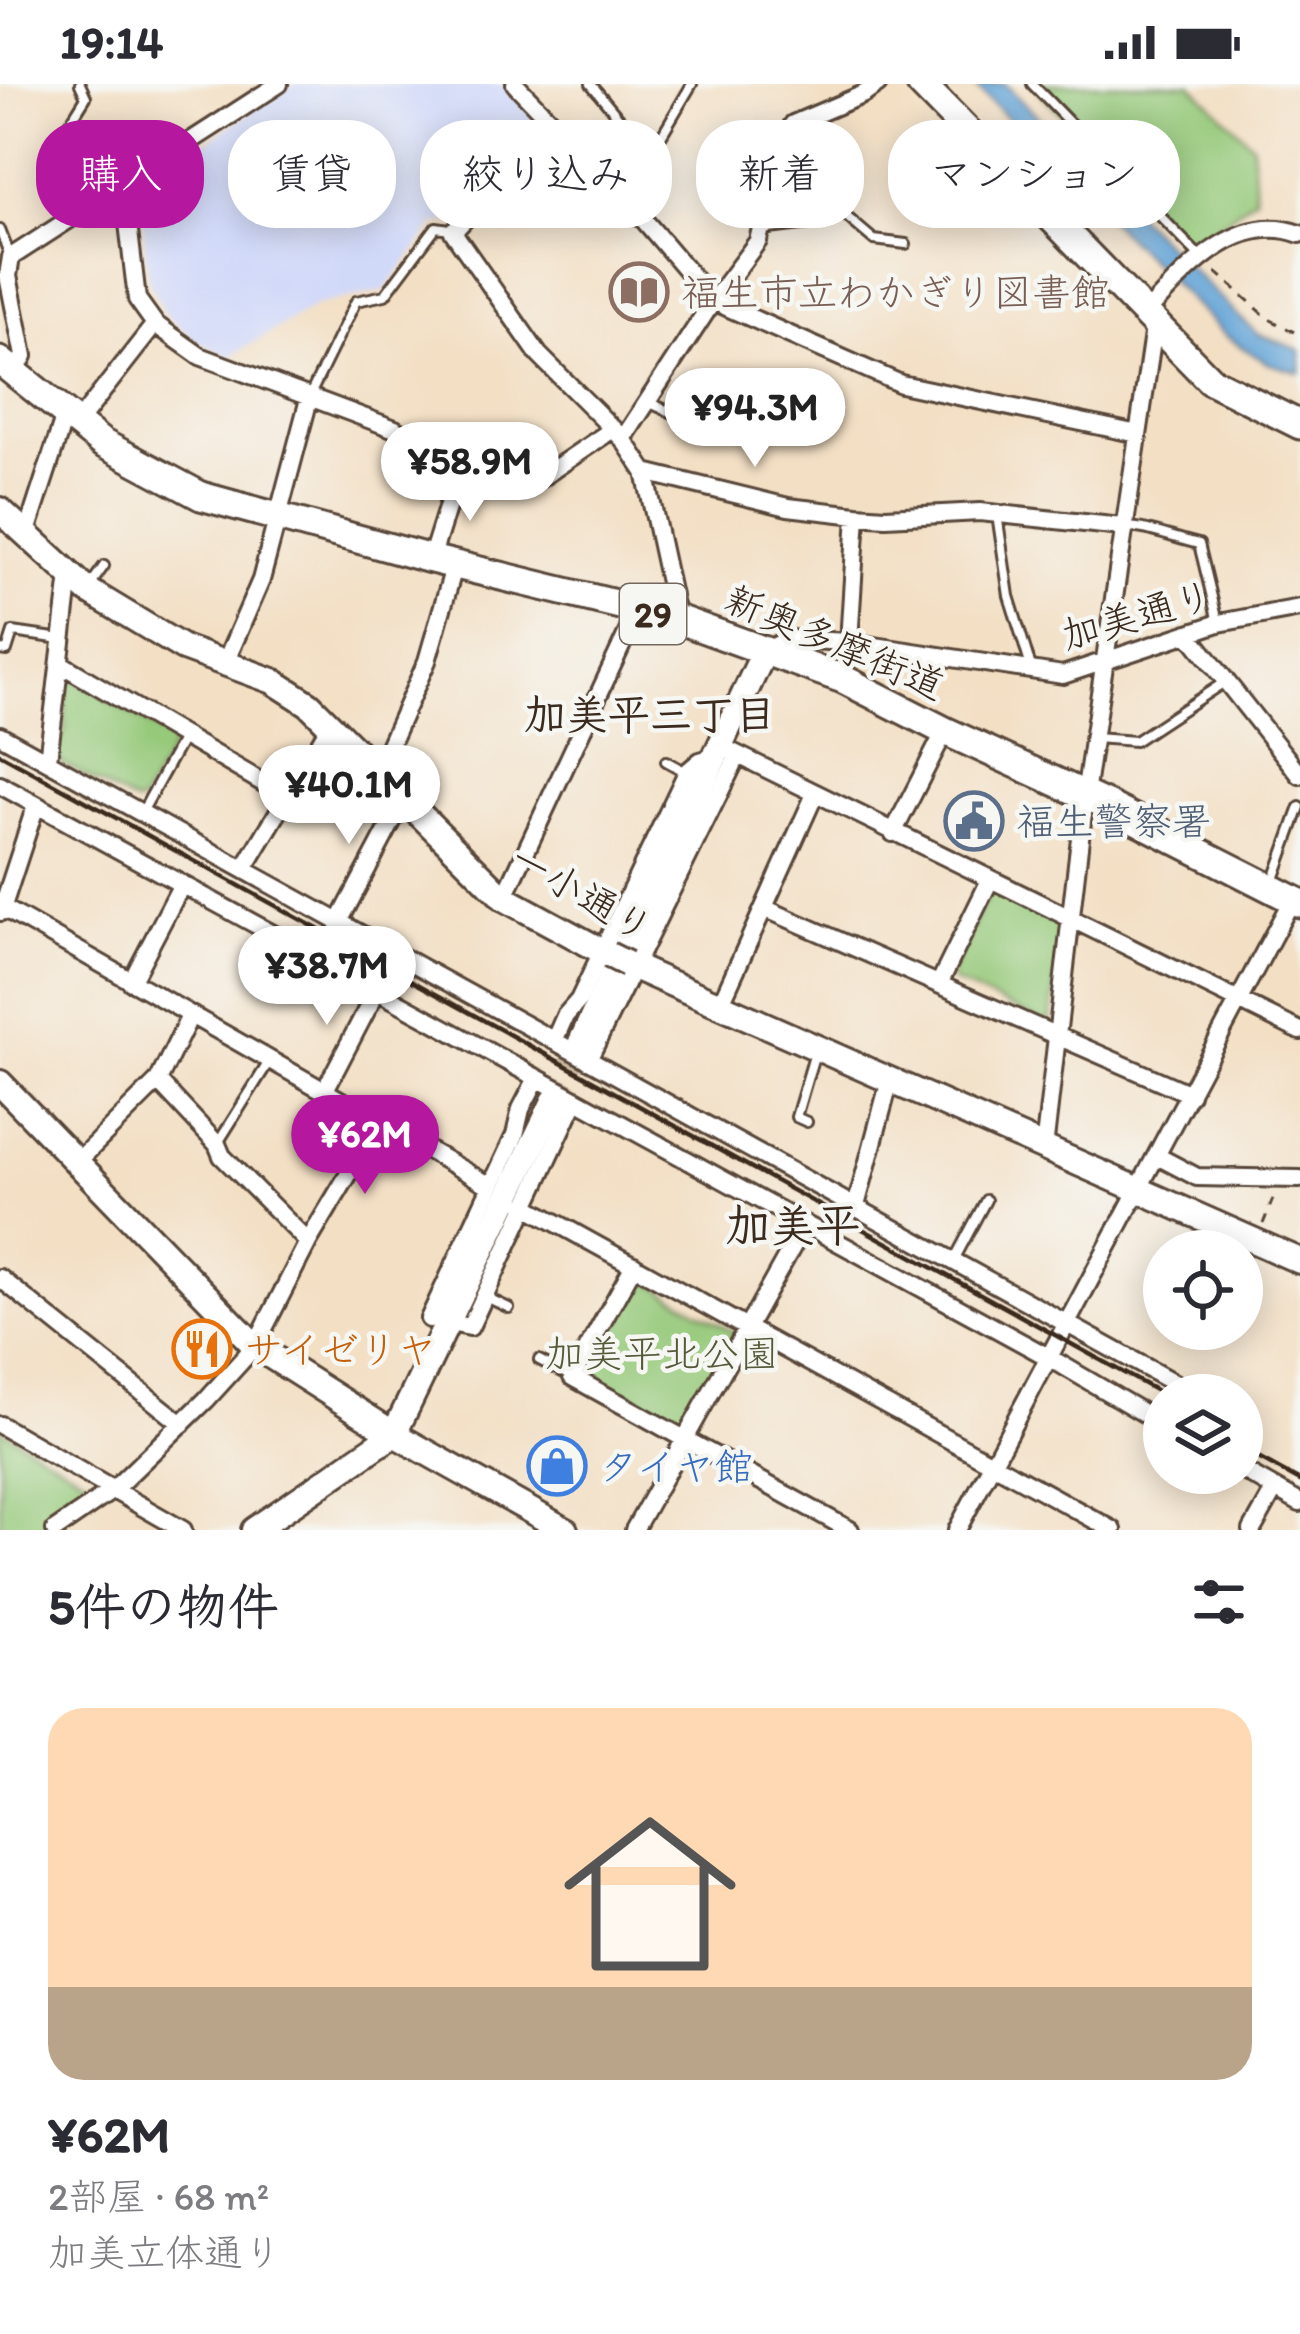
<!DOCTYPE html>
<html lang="ja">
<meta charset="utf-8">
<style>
body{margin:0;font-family:Itim,"Klee One",sans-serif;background:#f2f2f3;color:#2b2b33;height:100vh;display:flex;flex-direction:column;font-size:45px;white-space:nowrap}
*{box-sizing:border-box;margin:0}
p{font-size:39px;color:#7c7c81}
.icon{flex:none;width:66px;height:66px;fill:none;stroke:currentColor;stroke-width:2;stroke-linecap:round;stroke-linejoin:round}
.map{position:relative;height:1446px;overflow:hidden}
.details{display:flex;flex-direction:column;background:#fff;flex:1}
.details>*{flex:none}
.banner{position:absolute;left:36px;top:36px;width:1230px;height:108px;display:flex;gap:24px}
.tools{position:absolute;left:1143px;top:1146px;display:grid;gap:24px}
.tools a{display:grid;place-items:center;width:120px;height:120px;border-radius:50%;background:#fff;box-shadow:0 6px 30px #0003;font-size:60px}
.price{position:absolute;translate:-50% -102px;padding:0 27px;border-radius:42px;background:#fff;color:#222;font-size:39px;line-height:78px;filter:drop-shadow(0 3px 6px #0008)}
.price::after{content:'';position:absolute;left:50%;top:72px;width:36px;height:27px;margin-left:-18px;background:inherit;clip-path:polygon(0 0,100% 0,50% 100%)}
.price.selected{background:#b5179e;color:#fff}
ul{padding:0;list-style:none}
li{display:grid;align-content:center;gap:24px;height:636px;padding:0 48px}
li span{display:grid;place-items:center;height:372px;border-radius:36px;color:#555}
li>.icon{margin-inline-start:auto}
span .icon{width:216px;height:216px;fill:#fffc;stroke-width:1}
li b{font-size:51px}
h2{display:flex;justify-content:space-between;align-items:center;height:144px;padding:0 48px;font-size:51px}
.chip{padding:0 42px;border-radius:48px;background:#fff;box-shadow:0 6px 30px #0003;font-size:42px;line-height:108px}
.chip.selected{background:#b5179e;color:#fff}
.status{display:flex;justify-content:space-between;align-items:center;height:84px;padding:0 60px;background:#fff;direction:ltr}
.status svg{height:33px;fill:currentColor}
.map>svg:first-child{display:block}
</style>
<div class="status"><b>19:14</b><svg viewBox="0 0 49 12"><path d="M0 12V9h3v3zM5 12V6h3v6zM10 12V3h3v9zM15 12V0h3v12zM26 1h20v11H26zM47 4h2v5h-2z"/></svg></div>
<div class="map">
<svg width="1300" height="1446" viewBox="0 0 1300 1446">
<rect width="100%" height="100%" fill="#f6f6f2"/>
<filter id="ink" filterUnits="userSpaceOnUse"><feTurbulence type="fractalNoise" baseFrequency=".00833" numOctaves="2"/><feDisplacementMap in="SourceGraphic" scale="24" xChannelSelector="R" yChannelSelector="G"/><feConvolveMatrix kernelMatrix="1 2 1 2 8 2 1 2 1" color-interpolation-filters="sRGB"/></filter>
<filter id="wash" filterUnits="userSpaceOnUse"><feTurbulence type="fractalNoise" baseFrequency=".004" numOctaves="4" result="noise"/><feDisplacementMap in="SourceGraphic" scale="48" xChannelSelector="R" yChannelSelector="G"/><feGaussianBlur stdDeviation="2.7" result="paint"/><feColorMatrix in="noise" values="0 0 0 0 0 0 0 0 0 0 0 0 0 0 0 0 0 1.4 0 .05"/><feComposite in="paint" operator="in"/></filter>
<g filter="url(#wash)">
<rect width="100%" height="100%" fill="#f3dfc4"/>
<path fill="#d1d9f9" d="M294,0H510L547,37L462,134L435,141L385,206L317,221L229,273L195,256L165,230L148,195L139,102Z"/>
<path fill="#96c97a" stroke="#687a4c" stroke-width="3" d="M1032,0H1191L1252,60L1255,113L1190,164Z
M70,592L171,654L173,662L142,718L136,720L60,678L56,669L65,645L66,595Z
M999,804L1059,835L1062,843L1051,935L1044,938L953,898L951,891L990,807Z
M642,1194L734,1248L684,1340L590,1291Z
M0,1345L102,1404L39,1446H0Z"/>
<path fill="#65a4d7" stroke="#50677a" stroke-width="3" d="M973,0H1005L1234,228L1258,250L1300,266V289L1267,279L1226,252Z"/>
</g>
<g filter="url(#ink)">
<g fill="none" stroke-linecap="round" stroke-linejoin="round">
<path stroke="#cebba3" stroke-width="24" stroke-dasharray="24 12" stroke-linecap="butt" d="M554,1017L581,958"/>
<g stroke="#574537" stroke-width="14">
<path id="lane" d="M80,0L86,13L63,50L106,109
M591,0L650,71
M1032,0L1201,174
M633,120L650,71L692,0
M0,146L10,172
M761,146L810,140L828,123L834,122L874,156L906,160
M309,313L356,217L385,211L436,143L450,145
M650,319L728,353
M997,430L1009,512L1031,583
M1123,443C1145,442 1175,455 1199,460L1218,538
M91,500L104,482
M0,566L7,567L13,548L61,555
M1095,654L1135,657L1223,599
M666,677L686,688
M142,728L183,654
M1272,801L1300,723
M807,1038L796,1033L816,965
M218,1059L270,976
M954,1176L986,1116
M484,1212L509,1224
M539,1276L570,1292"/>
</g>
<g stroke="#574537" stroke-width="22">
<path id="street" d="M515,0L632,122L713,217L901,300L1138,350
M554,39L453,148L539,271L623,355L645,388L677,535
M116,105L126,122L137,215L155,240L200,272L395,345L458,389L541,394L613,345
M1144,231C1184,189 1236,126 1300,150
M14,289L24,272L8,192L11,173L279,0
M76,341L155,240
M623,355L713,217L758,157L780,62L793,40L864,10L878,0
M645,388L788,423L857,431L886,433L980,428L1122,443
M27,448L65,331
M431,475L458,389
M1188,549L1300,691
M764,568L788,555L849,558L1063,591L1219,539L1300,524
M225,579L261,496L309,315
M61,580L287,713
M843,595L849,558L857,431
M0,651L1196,1311
M722,663L1300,947
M48,676L70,491
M378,687L427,577L455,480
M0,701L1050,1274L1164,1341
M893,749L945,647
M244,785L331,640
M504,814L638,526
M0,822L489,1101
M764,824L1190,1010
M1,828L36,721
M340,836L404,715
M131,898L181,802
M939,900L990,796
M720,921L815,710
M554,957L565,932L579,916L687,688L700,677L717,672
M588,976L738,671
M536,996L521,1025L515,1051L429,1235L470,1243L575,1017
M158,997L217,1060L222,1072L308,1158
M325,1006L377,906
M1044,1065L1085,711L1154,243
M1157,1072L1197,1093L1300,1095
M76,1079L158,997L190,932
M524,1121L1113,1446
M856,1122L890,996
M634,1181L572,1293L850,1446
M0,1194L182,1340
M0,1341L183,1446
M1242,1386L1300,1419
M55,1446L113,1406L206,1316L255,1262L308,1158L378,1041
M634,1446L805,1140
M957,1446L1292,816
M1252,1446L1275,1405"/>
</g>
<g stroke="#574537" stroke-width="30">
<path id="secondary" d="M0,426L87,506L183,564L273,597L309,620L504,814L609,871
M627,880L1300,1177
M581,958L764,568
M0,999L255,1262L394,1350L565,1446
M254,1446L394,1350L554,1017"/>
</g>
<g stroke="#574537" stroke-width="33">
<path id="primary" d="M921,0L1210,296L1300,341
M0,277L102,359L201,412L431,475L677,535L843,595L945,647L1109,722L1300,819"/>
</g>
<path stroke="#574537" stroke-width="3" stroke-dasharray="9 9" stroke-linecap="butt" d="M1216,188L1269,235L1300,251
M1263,1140L1275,1110"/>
<use href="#lane" stroke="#fff" stroke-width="8"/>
<use href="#street" stroke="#fff" stroke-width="16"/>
<use href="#secondary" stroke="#fff" stroke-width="24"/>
<use href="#primary" stroke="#fff" stroke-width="27"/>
<path stroke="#3b2a1e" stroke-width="4.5" d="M0,670L1164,1311
M1242,1365L1300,1397"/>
<g stroke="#574537" stroke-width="30" stroke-linecap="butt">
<path id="secondary-bridge" d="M609,871L627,880"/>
</g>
<use href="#secondary-bridge" stroke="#fff" stroke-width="24"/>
</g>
</g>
<defs>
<g id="library-ring" transform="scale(3)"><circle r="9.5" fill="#f6f6f2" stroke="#8d6e63" stroke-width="1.5"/><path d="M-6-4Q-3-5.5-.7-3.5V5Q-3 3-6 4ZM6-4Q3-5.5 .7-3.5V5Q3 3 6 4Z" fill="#8d6e63"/></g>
<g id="civic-ring" transform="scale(3)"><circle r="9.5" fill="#f6f6f2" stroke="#5c6f8a" stroke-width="1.5"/><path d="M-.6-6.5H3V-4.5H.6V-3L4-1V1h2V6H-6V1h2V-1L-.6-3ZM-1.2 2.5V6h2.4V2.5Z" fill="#5c6f8a"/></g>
<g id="restaurant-ring" transform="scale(3)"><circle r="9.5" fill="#f6f6f2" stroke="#e8710a" stroke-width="1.5"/><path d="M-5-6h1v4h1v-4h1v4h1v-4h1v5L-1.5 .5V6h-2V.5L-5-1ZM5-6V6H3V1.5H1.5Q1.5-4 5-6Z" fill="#e8710a"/></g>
<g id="shop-ring" transform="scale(3)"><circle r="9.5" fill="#f6f6f2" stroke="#3f7fe0" stroke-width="1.5"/><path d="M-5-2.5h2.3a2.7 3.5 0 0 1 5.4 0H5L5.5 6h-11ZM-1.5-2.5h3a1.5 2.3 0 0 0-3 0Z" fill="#3f7fe0"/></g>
</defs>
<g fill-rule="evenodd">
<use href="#library-ring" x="639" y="208"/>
<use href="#civic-ring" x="974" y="737"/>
<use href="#restaurant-ring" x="202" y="1265"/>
<use href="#shop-ring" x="557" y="1382"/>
</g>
<g text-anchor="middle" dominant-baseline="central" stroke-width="9" stroke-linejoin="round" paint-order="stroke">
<rect fill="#f6f6f2" stroke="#73675e" stroke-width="3" x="620" y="500" width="66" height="60" rx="9"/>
<g font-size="36" font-weight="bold" fill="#3b2a1e">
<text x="653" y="530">29</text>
</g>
<g font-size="39" fill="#785e54" stroke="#f6f6f2" text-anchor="start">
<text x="681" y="208">福生市立わかぎり図書館</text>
</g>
<g font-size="39" fill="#3b2a1e" stroke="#f6f6f2">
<text transform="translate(1137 531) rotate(-16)">加美通り</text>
<text transform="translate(835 558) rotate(23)">新奥多摩街道</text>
<text transform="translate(582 809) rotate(30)">一小通り</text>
</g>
<g font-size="39" fill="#4e5e75" stroke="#f6f6f2" text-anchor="start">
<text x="1016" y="737">福生警察署</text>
</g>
<g font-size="39" fill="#c56008" stroke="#f6f6f2" text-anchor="start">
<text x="244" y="1265">サイゼリヤ</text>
</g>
<g font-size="39" fill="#565a3a" stroke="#f6f6f2">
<text x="662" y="1269">加美平北公園</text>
</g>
<g font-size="39" fill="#366cbe" stroke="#f6f6f2" text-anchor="start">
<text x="599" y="1382">タイヤ館</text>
</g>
<g font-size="42" font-weight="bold" fill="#3b2a1e" stroke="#f6f6f2">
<text x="650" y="630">加美平三丁目</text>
</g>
<g font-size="45" font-weight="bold" fill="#3b2a1e" stroke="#f6f6f2">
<text x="793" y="1141">加美平</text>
</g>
</g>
</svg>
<div class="tools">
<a><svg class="icon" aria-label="locate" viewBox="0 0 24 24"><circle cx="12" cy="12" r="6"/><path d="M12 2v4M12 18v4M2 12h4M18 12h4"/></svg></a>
<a><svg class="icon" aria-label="layers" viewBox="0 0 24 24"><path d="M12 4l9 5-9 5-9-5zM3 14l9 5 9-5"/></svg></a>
</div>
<b class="price" style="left:755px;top:386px">¥94.3M</b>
<b class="price" style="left:470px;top:440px">¥58.9M</b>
<b class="price" style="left:349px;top:763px">¥40.1M</b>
<b class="price" style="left:327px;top:944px">¥38.7M</b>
<b class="price selected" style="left:365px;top:1113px">¥62M</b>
<div class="banner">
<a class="chip selected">購入</a>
<a class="chip">賃貸</a>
<a class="chip">絞り込み</a>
<a class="chip">新着</a>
<a class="chip">マンション</a>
</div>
</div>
<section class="details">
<h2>5件の物件<svg class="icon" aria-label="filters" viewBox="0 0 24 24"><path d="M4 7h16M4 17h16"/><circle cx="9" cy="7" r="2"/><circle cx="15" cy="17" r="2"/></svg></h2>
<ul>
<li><span style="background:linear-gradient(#ffd9b3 75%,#b9a48a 0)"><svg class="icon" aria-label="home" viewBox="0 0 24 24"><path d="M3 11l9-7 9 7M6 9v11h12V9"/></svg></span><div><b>¥62M</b><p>2部屋 · 68 m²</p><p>加美立体通り</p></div></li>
</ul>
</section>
